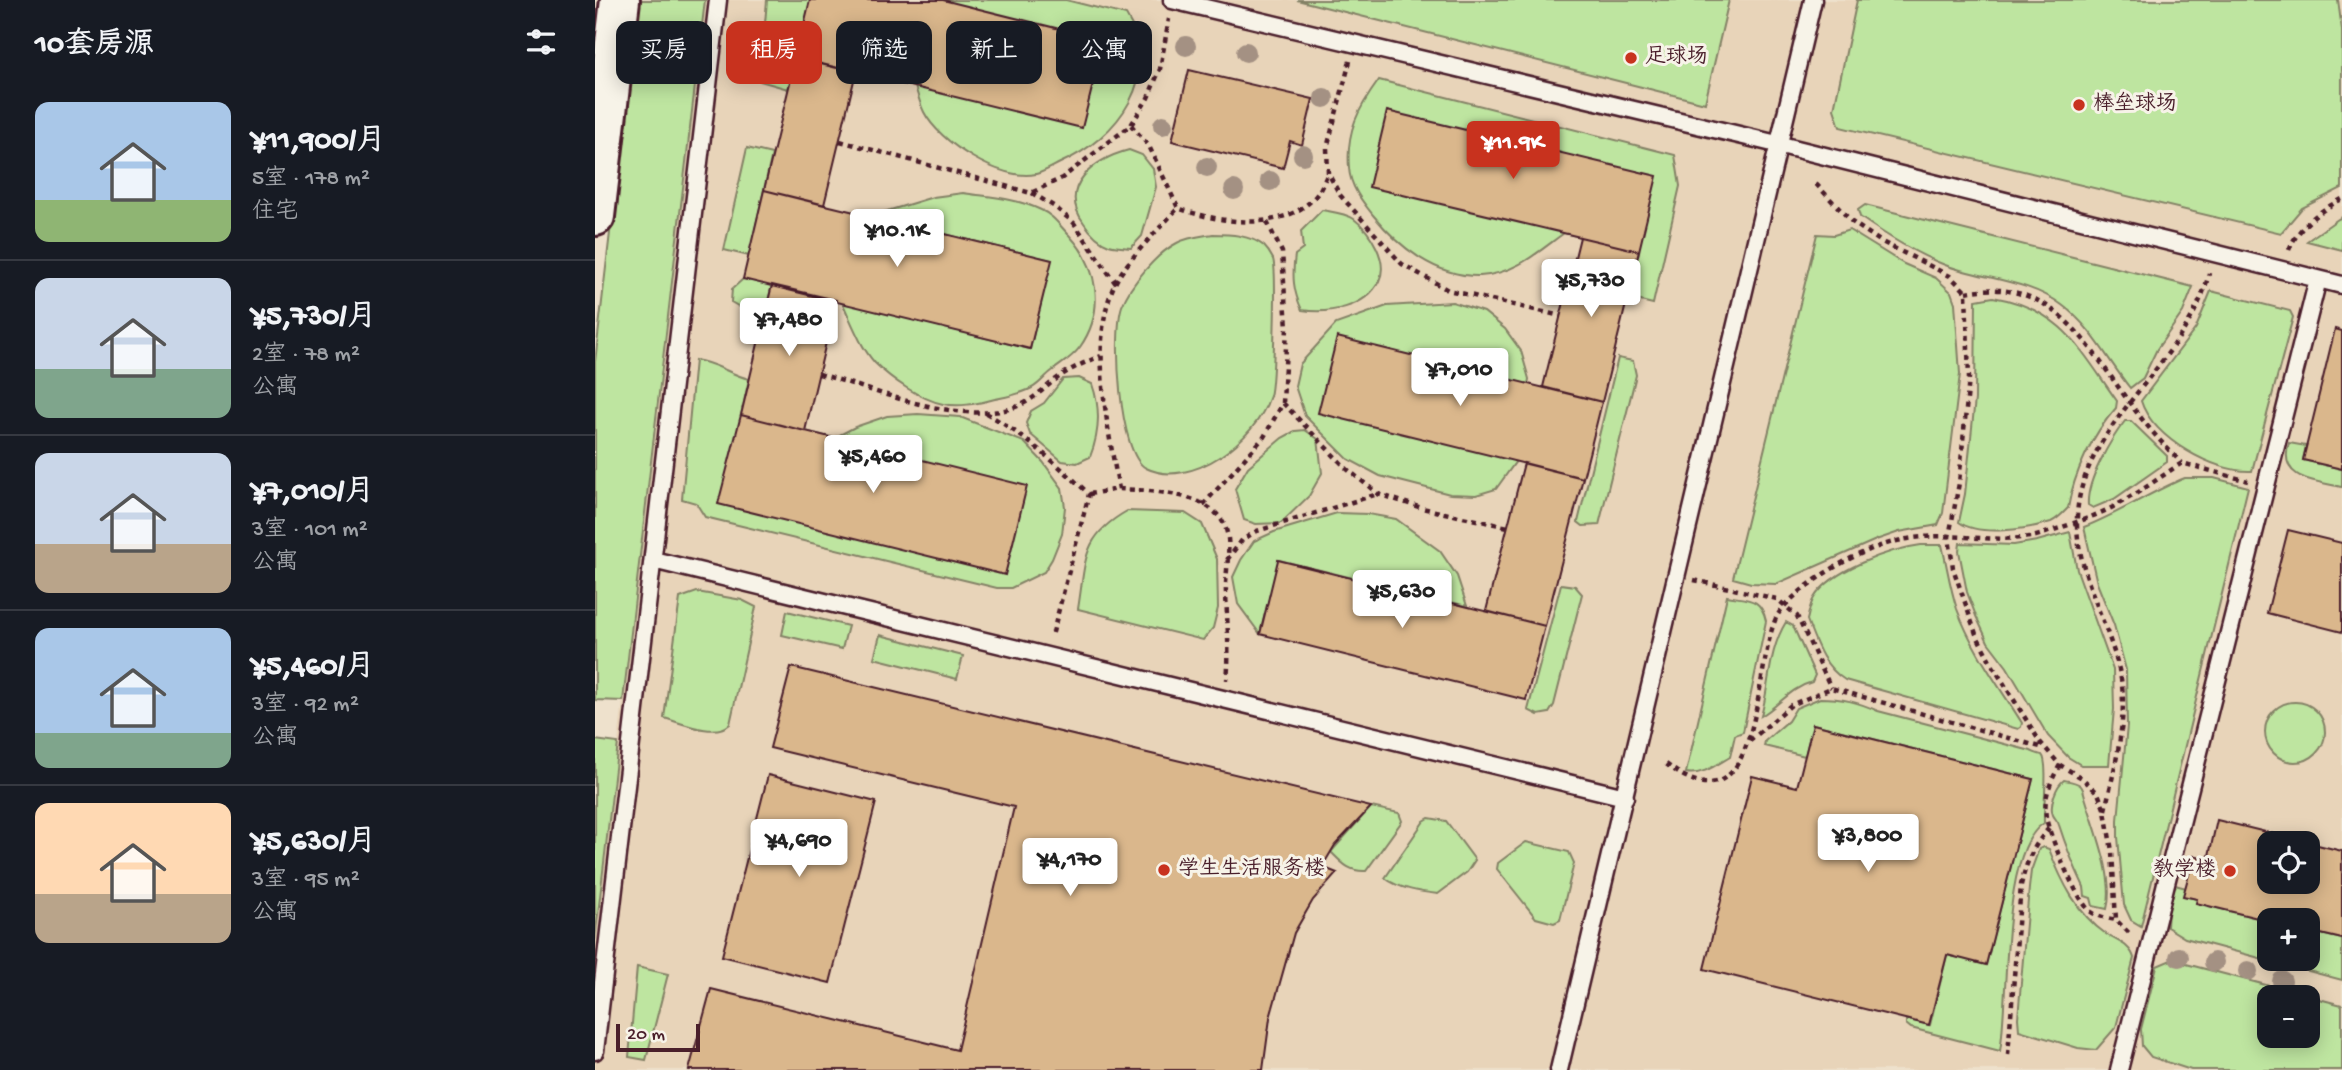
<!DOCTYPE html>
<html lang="zh">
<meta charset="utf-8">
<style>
body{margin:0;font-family:"Gochi Hand","LXGW WenKai TC",sans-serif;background:#242831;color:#f1f3f6;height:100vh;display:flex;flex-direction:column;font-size:26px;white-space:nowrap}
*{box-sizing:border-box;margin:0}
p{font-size:23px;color:#9ea1a6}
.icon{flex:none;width:38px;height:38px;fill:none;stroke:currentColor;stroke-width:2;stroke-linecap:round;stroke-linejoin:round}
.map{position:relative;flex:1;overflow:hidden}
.side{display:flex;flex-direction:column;background:#171b24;width:595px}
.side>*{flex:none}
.top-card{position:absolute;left:21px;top:21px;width:665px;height:63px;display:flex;gap:14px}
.controls{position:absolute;left:1662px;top:831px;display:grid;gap:14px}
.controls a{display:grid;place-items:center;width:63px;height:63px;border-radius:14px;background:#171b24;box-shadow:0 4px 18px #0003;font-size:35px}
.scale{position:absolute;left:21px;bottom:18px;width:84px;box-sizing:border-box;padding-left:7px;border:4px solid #4a1f2b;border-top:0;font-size:19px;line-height:24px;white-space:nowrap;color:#4a1f2b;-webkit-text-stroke:5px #f7f3e8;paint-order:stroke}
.price{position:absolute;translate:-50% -60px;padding:0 16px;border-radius:7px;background:#fff;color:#222;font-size:23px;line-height:46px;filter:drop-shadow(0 2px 4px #0008)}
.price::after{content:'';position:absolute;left:50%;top:42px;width:21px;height:16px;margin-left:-10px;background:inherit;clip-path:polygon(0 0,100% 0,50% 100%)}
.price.on{background:#c8321e;color:#fff}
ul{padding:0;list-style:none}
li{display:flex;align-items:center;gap:21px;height:175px;padding:0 35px}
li+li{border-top:2px solid #363941}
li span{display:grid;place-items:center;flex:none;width:196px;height:140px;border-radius:14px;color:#555}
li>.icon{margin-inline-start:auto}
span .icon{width:84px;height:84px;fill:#fffc;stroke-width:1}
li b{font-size:30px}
h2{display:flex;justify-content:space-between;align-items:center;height:84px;padding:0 35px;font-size:30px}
.tag{padding:0 24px;border-radius:14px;background:#171b24;box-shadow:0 4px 18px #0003;font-size:24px;line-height:63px}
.tag.on{background:#c8321e;color:#fff}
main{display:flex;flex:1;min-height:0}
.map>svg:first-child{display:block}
</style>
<main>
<section class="side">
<h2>10套房源<svg class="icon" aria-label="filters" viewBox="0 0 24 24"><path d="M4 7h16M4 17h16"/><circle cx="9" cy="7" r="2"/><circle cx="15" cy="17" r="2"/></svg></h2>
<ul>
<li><span style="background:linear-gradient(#a9c7e8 70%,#8fb573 0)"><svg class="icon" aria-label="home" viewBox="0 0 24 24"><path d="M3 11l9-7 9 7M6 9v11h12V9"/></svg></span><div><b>¥11,900/月</b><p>5室 · 178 m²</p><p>住宅</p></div></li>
<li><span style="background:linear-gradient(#c9d6e8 65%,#7fa58c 0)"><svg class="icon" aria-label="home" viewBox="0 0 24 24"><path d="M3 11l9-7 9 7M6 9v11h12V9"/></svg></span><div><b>¥5,730/月</b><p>2室 · 78 m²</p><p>公寓</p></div></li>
<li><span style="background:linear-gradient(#c9d6e8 65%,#b9a48a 0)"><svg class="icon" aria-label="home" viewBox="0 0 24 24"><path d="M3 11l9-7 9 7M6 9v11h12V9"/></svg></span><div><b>¥7,010/月</b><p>3室 · 101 m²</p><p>公寓</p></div></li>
<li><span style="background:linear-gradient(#a9c7e8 75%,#7fa58c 0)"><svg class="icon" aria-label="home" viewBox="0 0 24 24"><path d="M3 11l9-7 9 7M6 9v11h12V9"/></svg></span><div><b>¥5,460/月</b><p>3室 · 92 m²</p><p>公寓</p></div></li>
<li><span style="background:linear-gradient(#ffd9b3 65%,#b9a48a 0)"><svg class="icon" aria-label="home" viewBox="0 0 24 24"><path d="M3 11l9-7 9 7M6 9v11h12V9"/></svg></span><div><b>¥5,630/月</b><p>3室 · 95 m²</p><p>公寓</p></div></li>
</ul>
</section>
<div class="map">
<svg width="1747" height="1070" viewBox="0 0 1747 1070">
<rect width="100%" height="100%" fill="#eee1cc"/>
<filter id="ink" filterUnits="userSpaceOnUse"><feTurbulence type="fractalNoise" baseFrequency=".0143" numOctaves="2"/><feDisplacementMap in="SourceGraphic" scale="14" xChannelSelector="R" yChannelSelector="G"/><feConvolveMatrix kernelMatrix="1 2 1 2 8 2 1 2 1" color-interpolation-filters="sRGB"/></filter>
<g filter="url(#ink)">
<path fill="#e8d4b9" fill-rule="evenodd" d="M110,0H1747V1070H0V940ZM1675,844H1713V882H1675ZM1675,920H1713V959H1675ZM1675,998H1713V1036H1675Z"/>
<path fill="#bee5a0" stroke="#848266" stroke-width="2" fill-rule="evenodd" d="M42,0H110L28,701L0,700V362Z
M172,0H471L531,15C570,75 523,138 465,163C457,167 449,172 441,174C406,182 344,142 329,112C325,104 323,95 320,87L201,58L193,89L165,81Z
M702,0H1134L1110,103Z
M1262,0H1743L1747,30V188L1707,208L1686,233L1245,127L1239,109Z
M784,80L1080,155L1085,186L1058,304L1033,298L1044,251L969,233C943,252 920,274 885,276C841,277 804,247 778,215C767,201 755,186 754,168C751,131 763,109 784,80Z
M152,148L177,154L154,256L129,250Z
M534,150L547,155L558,169L561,187L547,236L536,248C529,247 520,247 514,245C503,241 495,232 489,223C462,186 500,159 534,150Z
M368,193C394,197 422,198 446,210C458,215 465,226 474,235C503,266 511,310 485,347C477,358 467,363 457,371C450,376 445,384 437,388C424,395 410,397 396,400C380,404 365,407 348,404C325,399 297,380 280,363C265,346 257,323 247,302L435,349L456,260L276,216L338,197Z
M1270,205L1598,287L1588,312L1562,349L1548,378L1535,388C1512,359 1497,327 1467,305C1434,280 1387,279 1350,265C1319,253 1292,236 1265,217L1263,210Z
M727,210C738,212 750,213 759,219C775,231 794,261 784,281C771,308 733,314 707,310C698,291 697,276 700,255L708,249L706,231Z
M1747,217V250L1712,241L1743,219Z
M1254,230L1309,264L1341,278L1356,292L1360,303L1365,374L1348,513L1343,525L1304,532L1281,540L1181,584L1156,583L1138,578L1222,234L1239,235Z
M618,234C635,234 655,235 669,246C672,249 676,255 678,259C682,270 679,383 675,396C661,440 596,490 551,468C523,454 518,332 527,306C535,285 562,253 582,243C593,237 606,236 618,234Z
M148,279L177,285L169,316L152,311L136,302L137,289Z
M1616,291L1695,311L1698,317L1657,471C1620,473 1557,438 1546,401L1601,328Z
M1398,297C1467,309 1485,349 1522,401L1521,408C1497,435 1479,473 1473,508C1468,513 1463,519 1456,522C1433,529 1384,537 1364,522L1370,494L1380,399L1381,300Z
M857,302L889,312L910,329L926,351L934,379L921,461L901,489L881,495L855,494L785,476L753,459L710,416L700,386L705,364L741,324L792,306Z
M1023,358L1038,361L1041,375L1004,525L988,526L983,522Z
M100,360C122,363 134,374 154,379L146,415L239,438L260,427L292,416L323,414L365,417L429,442L448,462L467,488L470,507L467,534L457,559L449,572L416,588H402L110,517L101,503L87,499Z
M484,378L497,384C506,409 505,432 495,457L482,463L467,461L435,434L431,423L436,411L449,403L468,379Z
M1530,421H1536L1572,456V462L1519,499L1498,508L1493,505C1491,481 1516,439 1530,421Z
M710,430L723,439L727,473L714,496L686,523L661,524L649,520L640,489L653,467L687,438L700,431Z
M1694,443L1711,446L1708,460L1747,469V487C1721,481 1682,480 1694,443Z
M1590,478H1619L1653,487L1546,926L1536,920L1529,905L1523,837V820L1532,726L1531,670L1519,625L1502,583L1489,527C1525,513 1555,492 1590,478Z
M532,511L590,513L607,524L622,559L623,608L618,628L608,640L483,609C491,561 486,537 532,511Z
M742,513L773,514L801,519L845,551L862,576L872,606L684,560L665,634L643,604L638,577L646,560L659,541L679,532Z
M1475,532L1482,570L1518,670L1519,709L1514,765H1486L1473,757L1453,736L1412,667L1393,642L1381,616L1372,592L1364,551L1365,543L1419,545L1442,541Z
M1326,545H1347C1352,566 1355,588 1362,609C1377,650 1404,686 1427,723L1426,727L1423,729L1250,680C1228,666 1221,643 1212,620C1214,613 1215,604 1219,598C1236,570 1295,549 1326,545Z
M966,584L980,586L987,594L959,705L954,713L943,715L933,710Z
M102,592L147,600L161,607L135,724C120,738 87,723 69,718L85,598Z
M1132,596C1153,600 1166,597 1171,621L1148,732L1140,735L1135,757C1121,765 1107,776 1091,773Z
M192,611L253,626L247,649L187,635Z
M1191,622L1198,626L1220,675L1217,682C1195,688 1185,705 1166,716C1175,685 1173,651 1191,622Z
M285,635L368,656L362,679L279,658Z
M1225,698C1247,698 1263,702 1283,711L1436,751C1437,752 1446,755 1447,755C1454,762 1448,810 1449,823C1405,850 1414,1001 1405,1051L1316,1028L1311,1024V1019L1335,1025L1352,955L1391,964L1438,779L1218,724L1210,756L1169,746L1170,741L1193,721L1201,708Z
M1670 732a30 30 0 1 1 60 0a30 30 0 1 1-60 0Z
M0,740L23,743L0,940Z
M1469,780C1474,781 1481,782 1485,785C1489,788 1489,795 1491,800C1500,830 1520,878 1512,909L1498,906L1496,898L1490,896L1489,887C1479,866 1471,847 1464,825C1463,821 1460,819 1458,815C1454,805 1461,786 1469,780Z
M776,807L804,813L807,821L771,871C754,872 747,863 736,852Z
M834,818L851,821L880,860L872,872L843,894C826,892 804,889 790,878L829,821Z
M931,842L974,852L979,863L965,920L959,923L941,918L902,869L903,863Z
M1448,847L1454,849C1466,880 1482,914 1511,934C1522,942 1535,944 1539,958L1521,1027L1501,1050L1483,1048L1424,1030L1423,1018L1434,888L1436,871L1444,849Z
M1580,885L1591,888L1589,896L1602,899V903L1675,921V959H1713V931L1747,939V980L1590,938L1572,927L1573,910Z
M1576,960L1747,1005V1070H1596L1556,1057L1547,1046L1546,1029L1562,966ZM1675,998H1713V1036H1675Z
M42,967L73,974L51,1060L34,1057Z"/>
<path fill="#dab78c" stroke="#4a1f2b" stroke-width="2" fill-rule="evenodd" d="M215,0H348L509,40L487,128L201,58Z
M201,58L261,72L229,205L169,190Z
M594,70L718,99L707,145L695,141L688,168L577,141Z
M792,111L1062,176L1044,251L774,187Z
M169,190L457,260L435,349L148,279Z
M985,237L1044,251L1007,402L948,387Z
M177,285L241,300L210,431L146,415Z
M1740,329L1747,331V469L1708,460Z
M742,337L1007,402L988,478L723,413Z
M146,415L432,486L410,575L123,504Z
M929,463L988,478L950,626L891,611Z
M1693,530L1747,543V632L1672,613Z
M683,560L950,626L931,700L665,634Z
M196,667L776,807L740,845L727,867L742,873L718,900L699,933L675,1018L668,1070H94L116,989L362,1050L419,807L175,748Z
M1218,724L1438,779L1391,965L1352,955L1334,1025L1109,969L1157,776L1202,787Z
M173,775L281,802L235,983L127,956Z
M1622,820L1747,851V939L1713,931V920L1675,921L1601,903L1602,899L1588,896L1599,856L1613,860ZM1675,844H1713V882H1675Z"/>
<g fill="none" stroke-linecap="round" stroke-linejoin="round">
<g stroke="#4a1f2b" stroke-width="21">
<path id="lane" d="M577,0L1182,144L1747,285
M58,560L1030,797
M0,1051L123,0
M964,1070L1218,0
M1524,1070L1723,279"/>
</g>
<g stroke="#4a1f2b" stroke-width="44">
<path id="secondary" d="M0,216L25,0"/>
</g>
<path stroke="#4a1f2b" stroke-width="4.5" stroke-dasharray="5 5" stroke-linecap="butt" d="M755,61L732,148L733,173L745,195L807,264L853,290L966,316
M536,125L554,146L583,208C624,223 692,234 723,193C727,187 730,179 733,173
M245,141L436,193L467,178L536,125L553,98L565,69L574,19
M1221,184L1257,222L1285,241L1355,276L1371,292L1374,378L1364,483L1354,537L1358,568L1381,634L1398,666L1445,742L1465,765L1487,778L1503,793L1510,811L1517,851L1521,920L1536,935
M437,193L460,207L479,223L521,284
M1694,250C1703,226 1726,210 1747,199
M1371,292C1457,276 1491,343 1534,402C1550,424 1567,444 1587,463
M224,374C278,389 370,428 423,406C439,400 453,384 467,375C479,367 493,361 506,356
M688,403L752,469L783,494L827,508L913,527
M391,413C429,435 461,463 494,494L457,636
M524,489C558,491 623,492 632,533C636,547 630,577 631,593C632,622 635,650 632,680
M494,494L524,489C513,429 490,327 526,273C542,250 564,229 583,208
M608,505L669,437L688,403L692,328L687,252L671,220
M632,560L647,540L662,531L783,494
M1099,580L1182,599L1202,616L1236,688
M1155,741L1196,705L1236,688L1449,748
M1071,764C1169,841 1158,663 1182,616C1186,609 1194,601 1200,596C1234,566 1283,540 1328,537C1364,534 1400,542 1435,537C1445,536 1455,531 1465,528C1478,523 1492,519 1505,513C1534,501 1560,480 1587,463L1653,481
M1465,765C1456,780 1448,798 1451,817C1454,836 1482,900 1495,911C1503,917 1512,918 1521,920
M1510,810C1519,771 1533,718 1526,679C1515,621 1475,566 1483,505C1495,418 1594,359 1614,273
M1413,1055L1426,885C1432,860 1437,848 1454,828"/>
<use href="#lane" stroke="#f7f3e8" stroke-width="16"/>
<use href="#secondary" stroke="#f7f3e8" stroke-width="38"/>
</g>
<g fill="#a49183">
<circle cx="591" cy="46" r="10"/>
<circle cx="651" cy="52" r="10"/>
<circle cx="729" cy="98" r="10"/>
<circle cx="568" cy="125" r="10"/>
<circle cx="708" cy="155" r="10"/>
<circle cx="612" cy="167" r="10"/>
<circle cx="675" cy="181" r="10"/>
<circle cx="639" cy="190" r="10"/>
<circle cx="1584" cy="957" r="10"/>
<circle cx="1619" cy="962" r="10"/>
<circle cx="1653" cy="971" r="10"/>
<circle cx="1687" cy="981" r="10"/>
</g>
</g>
<g fill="#c8321e" stroke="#f7f3e8" stroke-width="2.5">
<circle cx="1036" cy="58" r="7"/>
<circle cx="1484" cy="105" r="7"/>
<circle cx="569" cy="870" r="7"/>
<circle cx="1635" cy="871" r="7"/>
</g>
<g text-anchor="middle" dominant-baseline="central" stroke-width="6" stroke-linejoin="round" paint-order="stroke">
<g font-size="21" fill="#4a1f2b" stroke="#f7f3e8" text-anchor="start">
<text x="1050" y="58">足球场</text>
<text x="1498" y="105">棒垒球场</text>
<text x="583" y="870">学生生活服务楼</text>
<text x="1621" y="871" text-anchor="end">教学楼</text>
</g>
</g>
</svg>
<div class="controls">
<a><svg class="icon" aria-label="locate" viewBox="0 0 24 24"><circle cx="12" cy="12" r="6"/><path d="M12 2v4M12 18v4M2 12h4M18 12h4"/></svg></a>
<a>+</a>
<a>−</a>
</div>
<div class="scale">20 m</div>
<b class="price on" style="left:918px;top:181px">¥11.9K</b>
<b class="price" style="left:302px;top:269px">¥10.1K</b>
<b class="price" style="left:996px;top:319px">¥5,730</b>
<b class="price" style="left:194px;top:358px">¥7,480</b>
<b class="price" style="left:865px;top:408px">¥7,010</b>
<b class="price" style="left:278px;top:495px">¥5,460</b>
<b class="price" style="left:807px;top:630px">¥5,630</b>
<b class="price" style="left:1273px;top:874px">¥3,800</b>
<b class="price" style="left:204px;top:879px">¥4,690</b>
<b class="price" style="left:475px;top:898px">¥4,170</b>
<div class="top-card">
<a class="tag">买房</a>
<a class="tag on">租房</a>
<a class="tag">筛选</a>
<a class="tag">新上</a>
<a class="tag">公寓</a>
</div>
</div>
</main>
